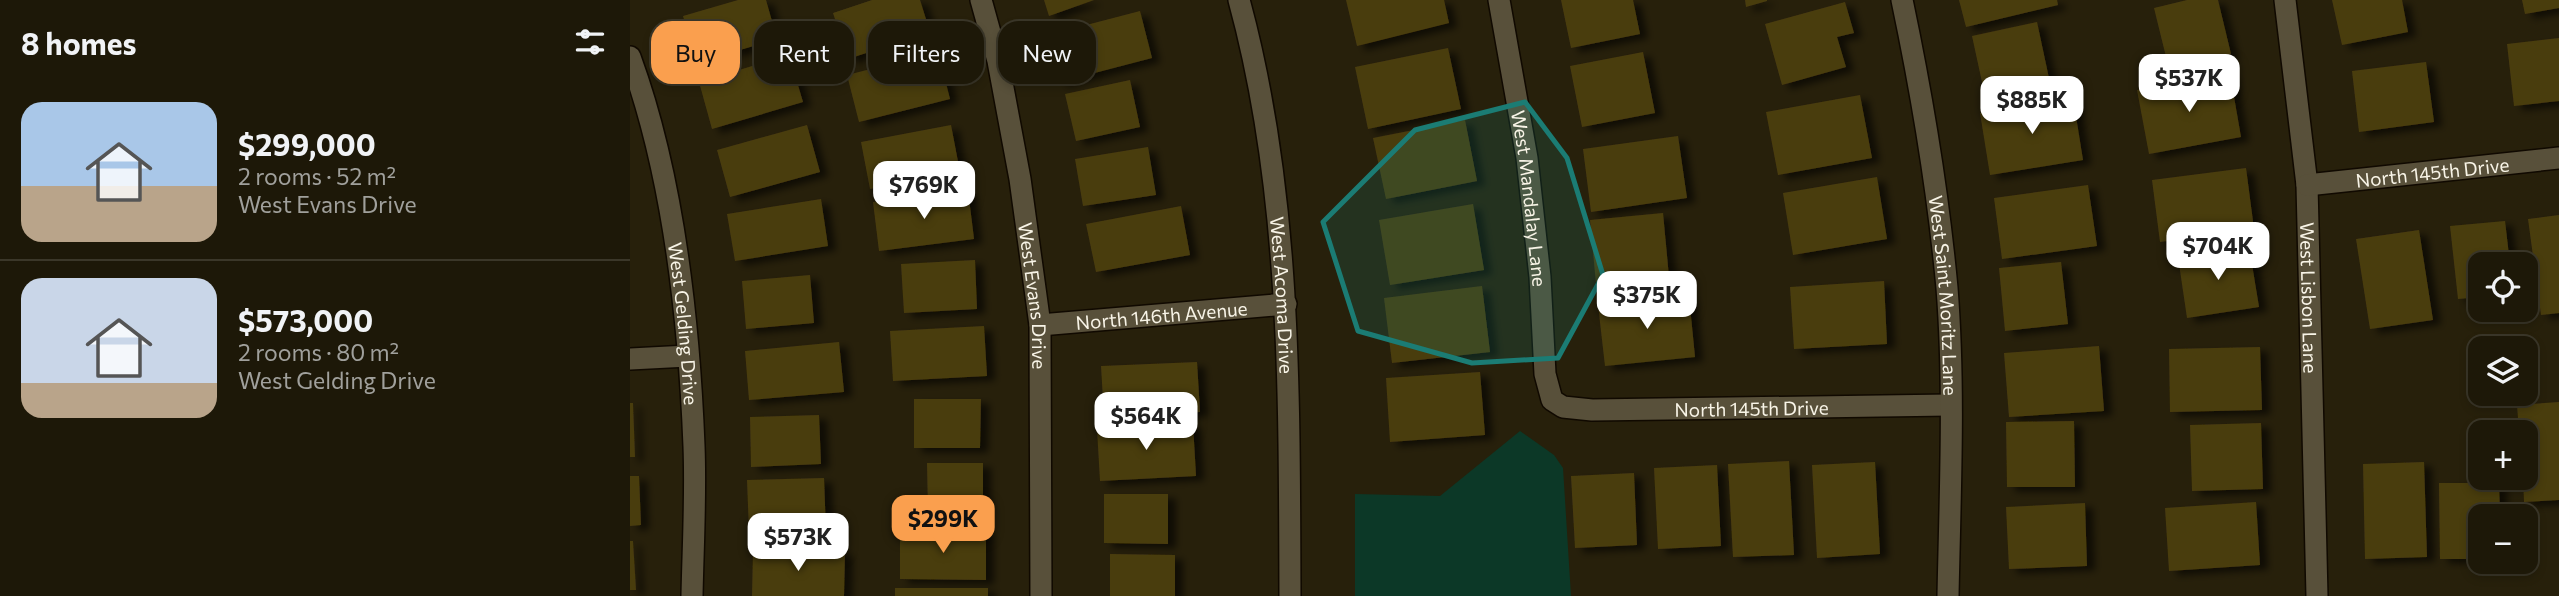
<!DOCTYPE html>
<meta charset="utf-8">
<style>
body{margin:0;font-family:Commissioner,sans-serif;background:#2a2516;color:#f1f3f6;height:100vh;display:flex;flex-direction:column;font-size:26px;white-space:nowrap}
*{box-sizing:border-box;margin:0}
p{font-size:23px;color:#a0a09c}
.icon{flex:none;width:38px;height:38px;fill:none;stroke:currentColor;stroke-width:2;stroke-linecap:round;stroke-linejoin:round}
.map{position:relative;flex:1;overflow:hidden}
.side{display:flex;flex-direction:column;background:#1d1808;width:630px}
.side>*{flex:none}
.hud{position:absolute;left:21px;top:21px;width:665px;height:63px;display:flex;gap:14px}
.tools{position:absolute;left:1838px;top:252px;display:grid;gap:14px}
.tools a{display:grid;place-items:center;width:70px;height:70px;border-radius:14px;background:#1d1808;box-shadow:0 4px 10px #0003,0 0 0 2px #3b3729;font-size:35px}
.price{position:absolute;translate:-50% -60px;padding:0 16px;border-radius:14px;background:#fff;color:#222;font-size:23px;line-height:46px;filter:drop-shadow(0 2px 4px #0008)}
.price::after{content:'';position:absolute;left:50%;top:42px;width:21px;height:16px;margin-left:-10px;background:inherit;clip-path:polygon(0 0,100% 0,50% 100%)}
.price.current{background:#fa9f4e;color:#111}
ul{padding:0;list-style:none}
li{display:flex;align-items:center;gap:21px;height:175px;padding:0 21px}
li+li{border-top:2px solid #3b3729}
li span{display:grid;place-items:center;flex:none;width:196px;height:140px;border-radius:21px;color:#555}
li>.icon{margin-inline-start:auto}
span .icon{width:84px;height:84px;fill:#fffc;stroke-width:1}
li b{font-size:30px}
h2{display:flex;justify-content:space-between;align-items:center;height:84px;padding:0 21px;font-size:30px}
.chip{padding:0 24px;border-radius:21px;background:#1d1808;box-shadow:0 4px 10px #0003,0 0 0 2px #3b3729;font-size:24px;line-height:63px}
.chip.current{background:#fa9f4e;color:#111}
main{display:flex;flex:1;min-height:0}
.map>svg:first-child{display:block}
</style>
<main>
<section class="side">
<h2>8 homes<svg class="icon" aria-label="filters" viewBox="0 0 24 24"><path d="M4 7h16M4 17h16"/><circle cx="9" cy="7" r="2"/><circle cx="15" cy="17" r="2"/></svg></h2>
<ul>
<li><span style="background:linear-gradient(#a9c7e8 60%,#b9a48a 0)"><svg class="icon" aria-label="home" viewBox="0 0 24 24"><path d="M3 11l9-7 9 7M6 9v11h12V9"/></svg></span><div><b>$299,000</b><p>2 rooms · 52 m²</p><p>West Evans Drive</p></div></li>
<li><span style="background:linear-gradient(#c9d6e8 75%,#b9a48a 0)"><svg class="icon" aria-label="home" viewBox="0 0 24 24"><path d="M3 11l9-7 9 7M6 9v11h12V9"/></svg></span><div><b>$573,000</b><p>2 rooms · 80 m²</p><p>West Gelding Drive</p></div></li>
</ul>
</section>
<div class="map">
<svg width="1929" height="596" viewBox="0 0 1929 596">
<defs>
<filter id="shadow"><feDropShadow dx="8" dy="4.5" stdDeviation="3.5" flood-color="#0009"/></filter>
</defs>
<rect width="100%" height="100%" fill="#27200b"/>
<path fill="#0c3827" d="M890,431L924,455L933,468L941,596H725V494L810,496Z"/>
<path fill="#4a3c11" filter="url(#shadow)" d="M108,0H136L147,39L66,63L53,16Z
M242,0H290L300,32L218,59L203,13Z
M414,0H464L419,16Z
M716,0H814L819,23L727,46Z
M931,0H1003L1010,34L941,48Z
M1115,0H1137V1L1116,7Z
M1329,0H1427L1428,5L1336,27Z
M1557,0H1588L1601,54L1539,69L1524,8Z
M1702,0H1772L1778,32L1712,45Z
M1892,0H1929V8L1895,14Z
M1215,2L1224,33L1207,37L1216,67L1152,85L1135,24Z
M510,11L522,58L430,82L418,35Z
M1407,22L1420,83L1355,96L1342,36Z
M1929,38V101L1884,106L1877,44Z
M818,48L831,109L738,129L725,67Z
M308,52L320,99L229,122L217,75Z
M1013,52L1025,113L952,127L940,66Z
M159,55L173,102L82,129L69,82Z
M1796,62L1804,122L1729,132L1722,71Z
M1600,74L1611,137L1519,154L1507,90Z
M500,80L510,127L446,141L435,94Z
M1230,95L1242,158L1148,175L1136,112Z
M1443,98L1453,160L1360,175L1350,113Z
M835,120L847,181L756,199L743,138Z
M177,125L190,172L100,197L87,150Z
M321,125L330,172L240,189L231,142Z
M1048,136L1057,198L961,212L953,149Z
M518,147L526,195L453,206L445,159Z
M1616,168L1624,229L1530,242L1522,180Z
M1247,177L1257,239L1163,255L1153,193Z
M1458,185L1467,246L1372,259L1364,198Z
M338,190L344,239L249,251L243,202Z
M191,199L198,246L105,261L97,214Z
M843,204L854,270L760,285L749,220Z
M551,206L560,255L466,272L456,224Z
M1033,213L1039,277L966,284L960,220Z
M1929,215V313L1911,315L1898,219Z
M1875,221L1880,264H1850V297L1828,299L1820,226Z
M1789,230L1803,320L1740,329L1726,239Z
M1619,246L1629,307L1557,318L1548,257Z
M345,260L347,309L274,313L271,264Z
M1431,262L1438,324L1375,331L1369,268Z
M180,275L184,323L116,329L112,281Z
M1254,281L1257,344L1164,349L1160,287Z
M852,286L860,352L762,363L754,298Z
M1059,296L1065,357L975,366L968,305Z
M354,326L357,376L263,381L260,331Z
M209,342L214,392L119,400L115,351Z
M1469,346L1474,411L1379,417L1374,353Z
M1630,347L1632,410L1540,412L1539,349Z
M567,362L570,412L474,417L471,366Z
M850,372L855,435L760,442L756,378Z
M284,399H351L350,448H284Z
M1929,402V500L1894,502L1893,478H1895V432H1889L1887,405Z
M0,403H3L5,457H0Z
M189,415L191,464L121,467L120,417Z
M1444,421L1445,487H1377L1376,422Z
M1631,423L1633,489L1562,491L1560,425Z
M563,424L566,476L470,481L467,429Z
M1159,461L1164,555L1103,557L1098,464Z
M1245,462L1250,554L1187,558L1182,465Z
M1794,462L1797,557L1735,559L1733,464Z
M297,463H353V512L298,513Z
M1087,465L1091,546L1028,549L1024,468Z
M1004,473L1007,545L945,548L941,476Z
M0,476H9L11,525L0,526Z
M194,478L196,531L119,532L117,480Z
M1809,483H1869L1870,516H1850V559H1810Z
M474,494H538V544L474,543Z
M1626,502L1630,565L1539,571L1535,508Z
M1455,503L1457,566L1379,569L1376,507Z
M356,530V580L270,579V531Z
M0,541H3L6,590H0Z
M123,550L215,551L214,596H122Z
M480,554L545,555V596H480Z
M265,588H358V596H265Z"/>
<g fill="none" stroke-linecap="round" stroke-linejoin="round">
<g stroke="#100900" stroke-width="24">
<g id="minor">
<path id="s1" d="M351,0L368,61L390,179L410,325L411,596"/>
<path id="s2" d="M609,0C662,194 659,397 660,596"/>
<path id="s3" d="M869,0L897,158L910,277L915,374L922,400L933,407L962,410L1320,405"/>
<path id="s4" d="M1272,0C1292,95 1308,191 1317,288C1325,390 1320,494 1318,596"/>
<path id="s5" d="M1655,0L1677,185L1687,596"/>
<path id="s6" d="M0,57C44,177 59,319 64,446C66,496 63,546 62,596"/>
<path id="s7" d="M1677,185L1929,158"/>
<path id="s8" d="M410,325L656,304"/>
<path d="M0,359L58,356"/>
</g>
</g>
<use href="#minor" stroke="#58503a" stroke-width="21"/>
</g>
<path fill="#1b7c74" fill-opacity="0.2" stroke="#1b7c74" stroke-width="5" stroke-linejoin="round" d="M895,102L937,158L973,275L928,358L842,363L728,331L693,222L785,130Z"/>
<g text-anchor="middle" dominant-baseline="central" stroke-width="7" stroke-linejoin="round" paint-order="stroke">
<g font-size="19" fill="#f8f4e7" stroke="#1e1704">
<text stroke="none"><textPath href="#s7" startOffset="126">North 145th Drive</textPath></text>
<text stroke="none"><textPath href="#s3" startOffset="201">West Mandalay Lane</textPath></text>
<text stroke="none"><textPath href="#s1" startOffset="301">West Evans Drive</textPath></text>
<text stroke="none"><textPath href="#s2" startOffset="299">West Acoma Drive</textPath></text>
<text stroke="none"><textPath href="#s4" startOffset="299">West Saint Moritz Lane</textPath></text>
<text stroke="none"><textPath href="#s5" startOffset="299">West Lisbon Lane</textPath></text>
<text stroke="none"><textPath href="#s8" startOffset="122">North 146th Avenue</textPath></text>
<text stroke="none"><textPath href="#s6" startOffset="273">West Gelding Drive</textPath></text>
<text stroke="none"><textPath href="#s3" startOffset="606">North 145th Drive</textPath></text>
</g>
</g>
</svg>
<div class="tools">
<a><svg class="icon" aria-label="locate" viewBox="0 0 24 24"><circle cx="12" cy="12" r="6"/><path d="M12 2v4M12 18v4M2 12h4M18 12h4"/></svg></a>
<a><svg class="icon" aria-label="layers" viewBox="0 0 24 24"><path d="M12 4l9 5-9 5-9-5zM3 14l9 5 9-5"/></svg></a>
<a>+</a>
<a>−</a>
</div>
<b class="price" style="left:1559px;top:114px">$537K</b>
<b class="price" style="left:1402px;top:136px">$885K</b>
<b class="price" style="left:294px;top:221px">$769K</b>
<b class="price" style="left:1588px;top:282px">$704K</b>
<b class="price" style="left:1017px;top:331px">$375K</b>
<b class="price" style="left:516px;top:452px">$564K</b>
<b class="price current" style="left:313px;top:555px">$299K</b>
<b class="price" style="left:168px;top:573px">$573K</b>
<div class="hud">
<a class="chip current">Buy</a>
<a class="chip">Rent</a>
<a class="chip">Filters</a>
<a class="chip">New</a>
</div>
</div>
</main>
